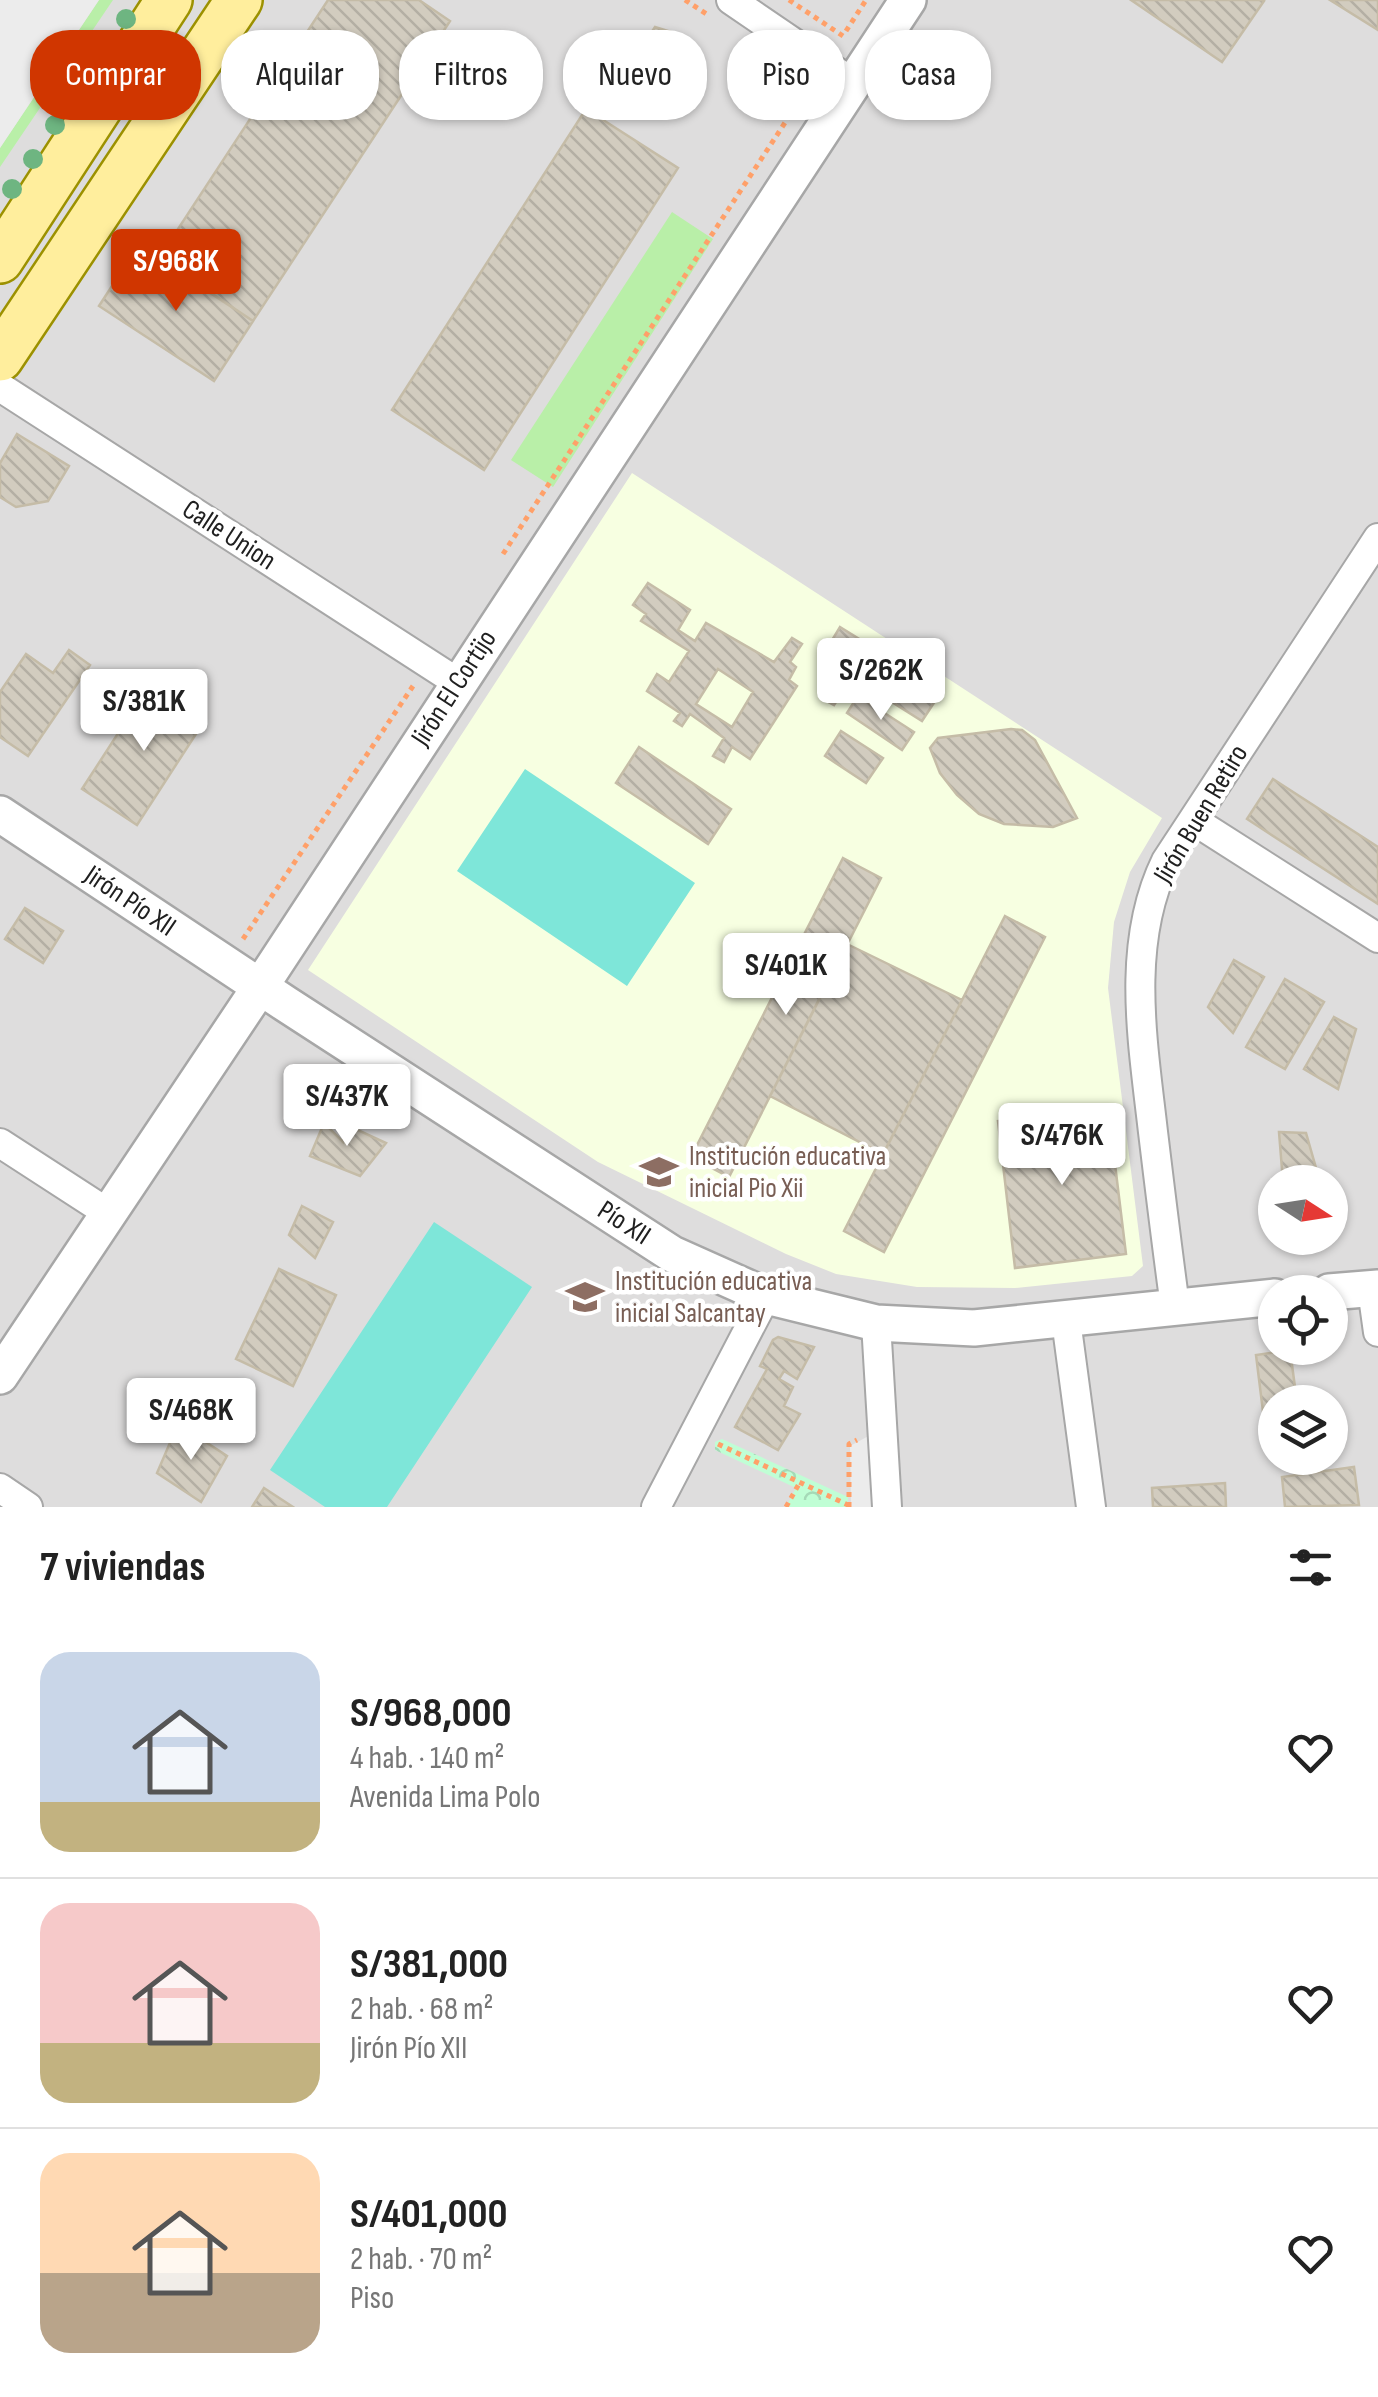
<!DOCTYPE html>
<html lang="es">
<meta charset="utf-8">
<style>
body{margin:0;font-family:"Sofia Sans Condensed",sans-serif;background:#f6f6f6;color:#222;height:100vh;display:flex;flex-direction:column;font-size:38px;white-space:nowrap}
*{box-sizing:border-box;margin:0}
p{font-size:32px;color:#767676}
.icon{flex:none;width:55px;height:55px;fill:none;stroke:currentColor;stroke-width:2;stroke-linecap:round;stroke-linejoin:round}
.map{position:relative;height:1507px;overflow:hidden}
.side{display:flex;flex-direction:column;background:#fff;flex:1}
.side>*{flex:none}
.hud{position:absolute;left:30px;top:30px;width:1320px;height:90px;display:flex;gap:20px}
.needle{width:65px;rotate:102deg}
.controls{position:absolute;left:1258px;top:1165px;display:grid;gap:20px}
.controls a{display:grid;place-items:center;width:90px;height:90px;border-radius:50%;background:#fff;box-shadow:0 2px 8px #0004;font-size:50px}
.price{position:absolute;translate:-50% -85px;padding:0 22px;border-radius:10px;background:#fff;color:#222;font-size:32px;line-height:65px;filter:drop-shadow(0 2px 5px #0008)}
.price::after{content:'';position:absolute;left:50%;top:60px;width:30px;height:22px;margin-left:-15px;background:inherit;clip-path:polygon(0 0,100% 0,50% 100%)}
.price.on{background:#d03600;color:#fff}
ul{padding:0;list-style:none}
li{display:flex;align-items:center;gap:30px;height:250px;padding:0 40px}
li+li{border-top:2px solid #e0e0e0}
li span{display:grid;place-items:center;flex:none;width:280px;height:200px;border-radius:30px;color:#555}
li>.icon{margin-inline-start:auto}
span .icon{width:120px;height:120px;fill:#fffc;stroke-width:1}
li b{font-size:42px}
h2{display:flex;justify-content:space-between;align-items:center;height:120px;padding:0 40px;font-size:42px}
.chip{padding:0 35px;border-radius:40px;background:#fff;box-shadow:0 2px 8px #0004;font-size:35px;line-height:90px}
.chip.on{background:#d03600;color:#fff}
.map>svg:first-child{display:block}
</style>
<div class="map">
<svg width="1378" height="1507" viewBox="0 0 1378 1507">
<defs>
<pattern id="park-crowns" width="20" height="18" patternUnits="userSpaceOnUse" patternTransform="scale(2.5)"><rect width="20" height="18" fill="#c0fed5"/><path d="M2 6a3 3 0 1 1 6 0M12 15a3 3 0 1 1 6 0" fill="none" stroke="#a5d9b7"/></pattern>
<pattern id="building-back-hatch" width="6" height="6" patternUnits="userSpaceOnUse" patternTransform="scale(2.5)"><rect width="6" height="6" fill="#d2ccbf"/><path d="M-1 5l2 2M0 0l6 6M5-1l2 2" fill="none" stroke="#b4afa4"/></pattern>
</defs>
<rect width="100%" height="100%" fill="#f1f1e6"/>
<path fill="#dedddd" fill-rule="evenodd" d="M0,0H1378V1507H0ZM1275,1182H1330V1238H1275ZM1275,1292H1330V1348H1275ZM1275,1402H1330V1458H1275Z"/>
<path fill="#f7ffe1" d="M632,473L1162,818L1130,872L1114,922L1108,988L1143,1266L1132,1276L1015,1288L917,1287L836,1274L786,1254L598,1162L308,970Z"/>
<path fill="#b9efa8" d="M99,0H113L0,167V148Z
M672,212L713,239L553,487L511,460Z"/>
<path fill="url(#park-crowns)" d="M722,1439L848,1497V1507H786L796,1488L715,1450V1442Z"/>
<path fill="#7ee6d9" d="M525,769L695,883L627,986L457,871Z
M434,1222L532,1287L387,1507H325L270,1470Z"/>
<path fill="#ececec" d="M0,0H99L0,148Z
M876,1432L879,1507H851L850,1446Z"/>
<path fill="url(#building-back-hatch)" stroke="#c5bca7" stroke-width="2.5" fill-rule="evenodd" d="M328,0H419L450,21L253,321L159,258Z
M1131,0H1262L1264,1L1222,62Z
M1330,0H1378V30Z
M655,27L684,36L652,100L624,74Z
M586,109L678,168L484,470L392,410Z
M138,246L253,321L214,381L99,306Z
M17,434L69,466L48,501L16,507L0,497V463Z
M648,583L690,610L678,630L695,641L706,623L774,662L792,638L802,644L790,662L796,667L789,680L797,686L750,759L732,747L724,762L713,756L724,738L690,714L682,726L674,721L680,713L647,691L657,674L669,682L689,651L641,621L646,614L633,605ZM718,669L753,692L732,727L696,704Z
M840,627L872,647L834,705L821,698L825,691L819,686L825,674L831,677L838,665L823,655Z
M69,650L90,665L28,756L0,737V692L26,654L53,673Z
M884,655L941,692L922,721L865,685Z
M150,684L205,720L137,825L82,789Z
M858,696L914,732L902,750L847,713Z
M1011,729L1022,730L1035,740L1077,818L1053,827L1004,824L979,814L957,795L940,773L930,748L938,738Z
M841,731L883,758L866,783L825,756Z
M639,747L731,809L708,844L616,783Z
M1273,779L1378,847V904L1247,819Z
M843,858L881,878L729,1177L691,1157Z
M25,908L63,931L43,963L5,939Z
M1005,916L1045,937L884,1252L844,1231Z
M847,944L962,1000L883,1154L770,1096Z
M1234,960L1264,977L1233,1033L1208,1007Z
M1285,979L1324,1002L1285,1069L1246,1047Z
M1334,1017L1356,1029L1338,1089L1304,1069Z
M1108,1107L1126,1254L1015,1268L998,1121Z
M324,1123L343,1142L347,1125L386,1143L360,1176L310,1156Z
M1279,1132L1306,1133L1320,1182H1283Z
M302,1206L333,1222L315,1258L289,1235Z
M279,1269L336,1295L293,1386L236,1359Z
M778,1337L814,1347L797,1379L784,1371L779,1379L793,1387L784,1406L800,1414L778,1450L735,1427L767,1369L760,1366L773,1340Z
M1290,1350L1297,1402H1275V1427L1265,1428L1256,1355Z
M178,1424L227,1456L201,1502L157,1473Z
M1354,1467L1359,1505L1285,1507L1282,1477Z
M1225,1483L1226,1507H1153L1152,1488Z
M264,1488L293,1507H252Z"/>
<g fill="none" stroke-linecap="round" stroke-linejoin="round">
<g stroke="#a7a7a7" stroke-width="32">
<path id="minor" d="M731,0L853,83
M0,387L457,682
M1193,820L1378,938
M0,1143L108,1213
M1372,1289L1378,1332
M1175,1306C1167,1248 1160,1190 1153,1132C1143,1043 1125,945 1166,861L1378,538
M1066,1320L1091,1507
M876,1323L887,1507
M0,1488L28,1507
M656,1507L766,1296"/>
</g>
<g stroke="#a7a7a7" stroke-width="40">
<path id="tertiary" d="M0,814L286,1004L672,1254L766,1296L876,1323L974,1328L1275,1297
M1329,1292L1378,1288
M0,1376L260,987L908,0"/>
</g>
<g stroke="#9c9100" stroke-width="50">
<path id="primary" d="M0,260L169,0
M0,358L239,0"/>
</g>
<path stroke="#ffa069" stroke-width="5" stroke-dasharray="5 5" stroke-linecap="butt" d="M685,0L708,15
M789,0L843,36
M846,31L866,0
M503,554L809,86
M243,939L413,686
M718,1444L848,1505
M786,1507L800,1482
M849,1507V1444L857,1440"/>
<use href="#minor" stroke="#fff" stroke-width="28"/>
<use href="#tertiary" stroke="#fff" stroke-width="35"/>
<use href="#primary" stroke="#ffee9d" stroke-width="45"/>
</g>
<g fill="#6eb581">
<circle cx="126" cy="19" r="10"/>
<circle cx="109" cy="44" r="10"/>
<circle cx="83" cy="82" r="10"/>
<circle cx="55" cy="125" r="10"/>
<circle cx="33" cy="159" r="10"/>
<circle cx="12" cy="189" r="10"/>
</g>
<defs>
<g id="school-bare" transform="scale(3)"><path d="M0-5L7-2L0 1L-7-2ZM-4 1L0 2.5L4 1V4Q0 6-4 4Z" fill="#8d6e63" stroke="#fff" stroke-width="2.5" paint-order="stroke"/></g>
</defs>
<g fill-rule="evenodd">
<use href="#school-bare" x="659" y="1172"/>
<use href="#school-bare" x="585" y="1297"/>
</g>
<g text-anchor="middle" dominant-baseline="central" stroke-width="9" stroke-linejoin="round" paint-order="stroke">
<g font-size="28" fill="#202020" stroke="#fff">
<text transform="translate(229 535) rotate(33)">Calle Union</text>
<text transform="translate(454 688) rotate(-57)">Jirón El Cortijo</text>
<text transform="translate(1201 814) rotate(-59)">Jirón Buen Retiro</text>
<text transform="translate(130 901) rotate(34)">Jirón Pío XII</text>
<text transform="translate(624 1223) rotate(33)">Pío XII</text>
</g>
<g font-size="28" fill="#785e54" stroke="#fff" text-anchor="start">
<text x="689" y="1156">Institución educativa<tspan x="689" dy="32">inicial Pio Xii</tspan></text>
<text x="615" y="1281">Institución educativa<tspan x="615" dy="32">inicial Salcantay</tspan></text>
</g>
</g>
</svg>
<div class="controls">
<a><svg class="needle" viewBox="-14 -14 28 28"><path d="M0-13l5 13h-10z" fill="#e53935"/><path d="M0 13l5-13h-10z" fill="#767676"/></svg></a>
<a><svg class="icon" aria-label="locate" viewBox="0 0 24 24"><circle cx="12" cy="12" r="6"/><path d="M12 2v4M12 18v4M2 12h4M18 12h4"/></svg></a>
<a><svg class="icon" aria-label="layers" viewBox="0 0 24 24"><path d="M12 4l9 5-9 5-9-5zM3 14l9 5 9-5"/></svg></a>
</div>
<b class="price on" style="left:176px;top:314px">S/968K</b>
<b class="price" style="left:881px;top:723px">S/262K</b>
<b class="price" style="left:144px;top:754px">S/381K</b>
<b class="price" style="left:786px;top:1018px">S/401K</b>
<b class="price" style="left:347px;top:1149px">S/437K</b>
<b class="price" style="left:1062px;top:1188px">S/476K</b>
<b class="price" style="left:191px;top:1463px">S/468K</b>
<div class="hud">
<a class="chip on">Comprar</a>
<a class="chip">Alquilar</a>
<a class="chip">Filtros</a>
<a class="chip">Nuevo</a>
<a class="chip">Piso</a>
<a class="chip">Casa</a>
</div>
</div>
<section class="side">
<h2>7 viviendas<svg class="icon" aria-label="filters" viewBox="0 0 24 24"><path d="M4 7h16M4 17h16"/><circle cx="9" cy="7" r="2"/><circle cx="15" cy="17" r="2"/></svg></h2>
<ul>
<li><span style="background:linear-gradient(#c9d6e8 75%,#c2b280 0)"><svg class="icon" aria-label="home" viewBox="0 0 24 24"><path d="M3 11l9-7 9 7M6 9v11h12V9"/></svg></span><div><b>S/968,000</b><p>4 hab. · 140 m²</p><p>Avenida Lima Polo</p></div><svg class="icon" aria-label="heart" viewBox="0 0 24 24"><path d="M12 20l-8-8c-3-5 5-10 8-4 3-6 11-1 8 4z"/></svg></li>
<li><span style="background:linear-gradient(#f6c9c9 70%,#c2b280 0)"><svg class="icon" aria-label="home" viewBox="0 0 24 24"><path d="M3 11l9-7 9 7M6 9v11h12V9"/></svg></span><div><b>S/381,000</b><p>2 hab. · 68 m²</p><p>Jirón Pío XII</p></div><svg class="icon" aria-label="heart" viewBox="0 0 24 24"><path d="M12 20l-8-8c-3-5 5-10 8-4 3-6 11-1 8 4z"/></svg></li>
<li><span style="background:linear-gradient(#ffd9b3 60%,#b9a48a 0)"><svg class="icon" aria-label="home" viewBox="0 0 24 24"><path d="M3 11l9-7 9 7M6 9v11h12V9"/></svg></span><div><b>S/401,000</b><p>2 hab. · 70 m²</p><p>Piso</p></div><svg class="icon" aria-label="heart" viewBox="0 0 24 24"><path d="M12 20l-8-8c-3-5 5-10 8-4 3-6 11-1 8 4z"/></svg></li>
</ul>
</section>
